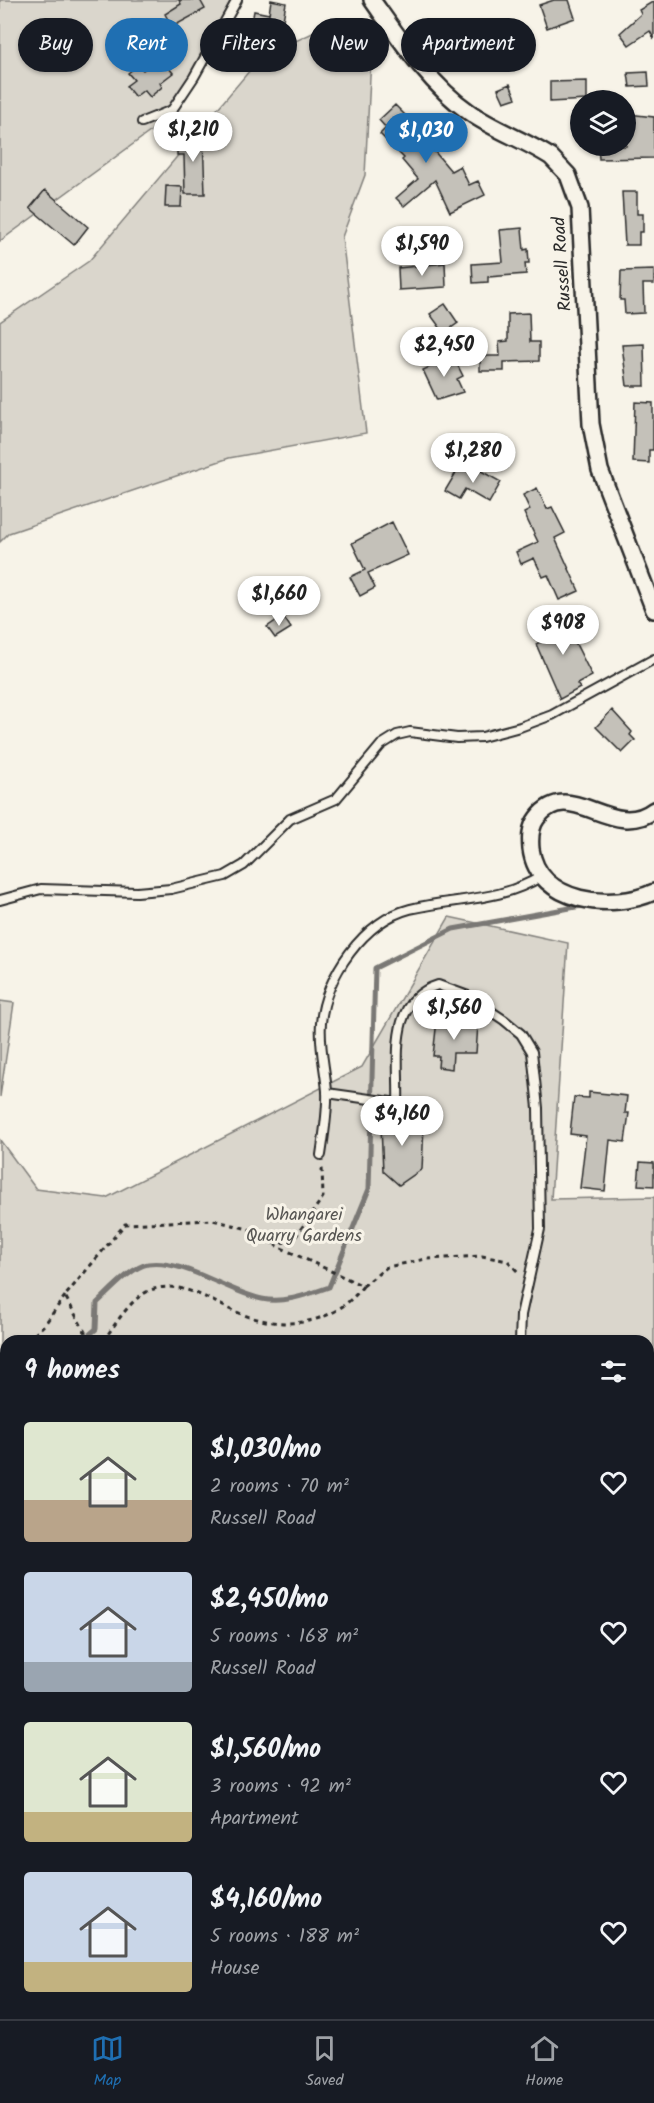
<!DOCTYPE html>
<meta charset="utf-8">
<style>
body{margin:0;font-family:Kalam,sans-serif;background:#20242c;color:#f1f3f6;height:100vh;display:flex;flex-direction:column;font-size:22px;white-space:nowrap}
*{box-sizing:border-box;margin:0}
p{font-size:20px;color:#9ea1a6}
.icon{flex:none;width:33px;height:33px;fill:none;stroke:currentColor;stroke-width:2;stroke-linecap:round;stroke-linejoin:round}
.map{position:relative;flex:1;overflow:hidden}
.drawer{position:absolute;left:0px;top:1335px;width:654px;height:684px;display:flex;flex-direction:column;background:#171b24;border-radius:18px 18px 0 0;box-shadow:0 2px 4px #0004}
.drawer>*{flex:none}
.top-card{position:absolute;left:18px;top:18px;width:618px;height:54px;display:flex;gap:12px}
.buttons{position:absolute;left:570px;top:90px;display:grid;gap:12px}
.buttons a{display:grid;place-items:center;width:66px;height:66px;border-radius:50%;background:#171b24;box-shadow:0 2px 4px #0004;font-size:30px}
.price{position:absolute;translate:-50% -51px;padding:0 14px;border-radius:21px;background:#fff;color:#222;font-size:20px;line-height:39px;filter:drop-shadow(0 2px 3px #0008)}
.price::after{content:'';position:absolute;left:50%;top:36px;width:18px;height:14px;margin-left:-9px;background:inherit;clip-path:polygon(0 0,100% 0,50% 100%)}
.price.current{background:#1f6fb2;color:#fff}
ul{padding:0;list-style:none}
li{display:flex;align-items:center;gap:18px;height:150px;padding:0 24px}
li span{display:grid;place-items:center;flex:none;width:168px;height:120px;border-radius:6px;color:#555}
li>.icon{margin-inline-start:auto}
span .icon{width:72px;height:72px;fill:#fffc;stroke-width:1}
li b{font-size:26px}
h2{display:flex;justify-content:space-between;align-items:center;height:72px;padding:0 24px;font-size:26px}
.pill{padding:0 21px;border-radius:27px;background:#171b24;box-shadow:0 2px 4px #0004;font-size:21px;line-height:54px}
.pill.current{background:#1f6fb2;color:#fff}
.tabs{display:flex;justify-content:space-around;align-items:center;height:84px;border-top:2px solid #363941;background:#171b24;font-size:16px;color:#9ea1a6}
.tabs a{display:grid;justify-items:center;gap:3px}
.tabs .current{color:#1f6fb2}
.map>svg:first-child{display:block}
</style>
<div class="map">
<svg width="654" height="2019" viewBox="0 0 654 2019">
<rect width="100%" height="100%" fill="#f7f3e8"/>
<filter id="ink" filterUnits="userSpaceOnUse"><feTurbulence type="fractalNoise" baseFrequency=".0167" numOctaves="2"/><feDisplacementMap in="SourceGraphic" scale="12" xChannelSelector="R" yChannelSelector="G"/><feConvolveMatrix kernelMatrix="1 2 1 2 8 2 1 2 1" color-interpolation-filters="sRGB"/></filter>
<g filter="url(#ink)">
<path fill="#dad6cc" stroke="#82807c" stroke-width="1.5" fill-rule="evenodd" d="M0,0H241L158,126L0,241Z
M334,23L372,38L365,175L342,237L366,433L229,458L9,533L0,542V322L89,261L261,57Z
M449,917L568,943L551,1199L654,1197V2019H0V1140L36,1189L106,1198L362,1067ZM6,1341H648V2013H6Z
M0,1001L14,1003L0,1097Z"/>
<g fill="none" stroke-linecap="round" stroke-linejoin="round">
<path stroke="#7a7874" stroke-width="5" d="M82,1341L96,1329L97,1303C109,1292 131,1267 148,1264C184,1259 228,1292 262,1299C284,1304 309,1294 329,1287L369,1189L375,968L453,929L587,905"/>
</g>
<path fill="#c4c1b9" stroke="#2b2b2b" stroke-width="1.5" d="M179,0H200L205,9L172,27L165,14L181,4Z
M271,0L286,3L280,37L267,35L261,56L246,54L254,11L269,14Z
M554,0H569L575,18L547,28L539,5Z
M654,1V39L650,31L629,45L620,33L641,14L639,10Z
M160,57L173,73L160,83L162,87L150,97L144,90L135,97L126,86L134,80L128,73L138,65L143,70Z
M648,72L649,86L630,87L628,73Z
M587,81V100L550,102V82Z
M510,84L516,98L504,102L498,89Z
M395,105L420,130L418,132L451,171L460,166L469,185L478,181L485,195L450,212L435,180L404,206L396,198L418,179L402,160L404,158L380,134L386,128L379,120Z
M628,114L654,117V158L599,159L598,146H626Z
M203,136L205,194H185L184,155H177V137Z
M166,186L182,187L181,207H165Z
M45,190L88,227L74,245L30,208Z
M622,192H637V214H643V232H639V245H625Z
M522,228L524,250L528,249L529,263H525L526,274L488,277V282L473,283L472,264L503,262L500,230Z
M445,263L446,287L399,290L398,268Z
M654,270V284H643L644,313L625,314L624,300H620L621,271Z
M445,304L458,323L444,333L430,314Z
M529,313L530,342H539V361L504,362V371H480V356H500L499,342L508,341V314Z
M644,344L645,386H627L622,345Z
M453,356L463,376L457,379L463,392L437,400L423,370Z
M635,402L653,403V450H649V463L633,462Z
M461,464L472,470L474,467L501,482L489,503L465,489L459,499L445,491Z
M537,488L547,509L552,507L565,533L555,538L579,591L559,600L548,575L543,577L534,558L521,564L516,552L538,542L524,513L530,510L523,495Z
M392,522L408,555L368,573L375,588L360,596L350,577L365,570L352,543Z
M557,610L568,630L573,627L580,639L575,642L592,676L577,684L580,688L560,699L536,644L548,638L543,627L546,625L543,618Z
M283,616L291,628L275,638L267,627Z
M612,710L632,732L630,735L635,740L622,753L596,727Z
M437,1020L478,1024L476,1053H453L452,1069L438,1067L439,1056H433Z
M589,1092L627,1096L625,1113H629L625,1142L610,1140L605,1191L580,1188L586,1136L570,1134L574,1097L589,1098Z
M400,1111L410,1120L424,1125L422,1169L399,1185L383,1171L381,1127L390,1114Z
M640,1162L654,1163V1186L638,1185Z"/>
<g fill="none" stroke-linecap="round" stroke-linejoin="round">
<g stroke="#2b2b2b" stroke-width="12">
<path id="lane" d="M142,122L172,110L194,77L237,0
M0,900L41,889L137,892L171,889L225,876L244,865L290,819L336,799L381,745L397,735L410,732L457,738L482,737L520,727L552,715L654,659
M327,1093L398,1103C400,1062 386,1001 438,985L468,996L504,1020L521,1034L532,1052L538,1108L540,1229L521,1315L520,1341
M321,1155C324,1134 328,1112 327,1091C325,1068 319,1046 321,1023C325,976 364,921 410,909C458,897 497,903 542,876"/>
</g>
<g stroke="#2b2b2b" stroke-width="20">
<path id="street" d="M372,0C399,38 430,85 469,112C494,130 525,140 551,157L568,175L580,208L591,424L600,470L654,610
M654,810C612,842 570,775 537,818C530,827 530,838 531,849C538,904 613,911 654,892"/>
</g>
<path stroke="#2b2b2b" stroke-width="3" stroke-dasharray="4.5 4.5" stroke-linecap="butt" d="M363,1286L387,1267L426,1259L482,1256L508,1261L519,1273
M28,1341L45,1324L65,1296
M90,1341L65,1296L125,1224L213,1220L252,1230L272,1243L292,1242L323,1197L322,1167
M103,1341C116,1324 132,1295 154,1289C186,1280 215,1305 244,1315C288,1331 335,1324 363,1286L275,1245
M0,1365L6,1360
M0,1409L6,1408
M0,1443L6,1442
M0,1539L6,1536
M0,1730H6"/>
<use href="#lane" stroke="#f7f3e8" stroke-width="8"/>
<use href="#street" stroke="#f7f3e8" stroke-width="15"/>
</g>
</g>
<g text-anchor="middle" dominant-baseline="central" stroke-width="6" stroke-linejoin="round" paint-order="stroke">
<g font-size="18" fill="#2b2b2b" stroke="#f7f3e8">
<text transform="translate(563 264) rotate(-94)">Russell Road</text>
</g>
<g font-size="18" fill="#575653" stroke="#f7f3e8">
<text x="304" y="1215">Whangarei<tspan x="304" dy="21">Quarry Gardens</tspan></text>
</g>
</g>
</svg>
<div class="buttons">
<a><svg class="icon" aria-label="layers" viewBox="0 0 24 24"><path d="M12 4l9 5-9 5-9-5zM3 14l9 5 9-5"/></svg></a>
</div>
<b class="price" style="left:193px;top:163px">$1,210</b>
<b class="price current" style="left:426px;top:164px">$1,030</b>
<b class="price" style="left:422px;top:277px">$1,590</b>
<b class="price" style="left:444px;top:378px">$2,450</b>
<b class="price" style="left:473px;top:484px">$1,280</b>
<b class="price" style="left:279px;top:627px">$1,660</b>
<b class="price" style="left:563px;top:656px">$908</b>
<b class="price" style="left:454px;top:1041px">$1,560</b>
<b class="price" style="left:402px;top:1147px">$4,160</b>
<div class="top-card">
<a class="pill">Buy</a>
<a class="pill current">Rent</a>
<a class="pill">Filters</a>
<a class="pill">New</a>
<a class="pill">Apartment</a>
</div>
<section class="drawer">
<h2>9 homes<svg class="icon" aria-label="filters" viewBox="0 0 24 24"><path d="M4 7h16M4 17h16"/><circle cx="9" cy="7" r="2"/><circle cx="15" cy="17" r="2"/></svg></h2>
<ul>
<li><span style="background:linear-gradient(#dfe7d0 65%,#b9a48a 0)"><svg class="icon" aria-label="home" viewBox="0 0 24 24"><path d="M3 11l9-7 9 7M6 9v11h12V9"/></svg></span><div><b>$1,030/mo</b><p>2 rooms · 70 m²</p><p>Russell Road</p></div><svg class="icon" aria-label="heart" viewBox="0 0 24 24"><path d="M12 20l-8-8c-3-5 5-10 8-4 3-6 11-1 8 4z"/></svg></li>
<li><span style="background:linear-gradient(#c9d6e8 75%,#9aa5b1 0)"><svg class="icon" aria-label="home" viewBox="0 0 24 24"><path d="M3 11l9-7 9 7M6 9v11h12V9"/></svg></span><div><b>$2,450/mo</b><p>5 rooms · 168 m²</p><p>Russell Road</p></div><svg class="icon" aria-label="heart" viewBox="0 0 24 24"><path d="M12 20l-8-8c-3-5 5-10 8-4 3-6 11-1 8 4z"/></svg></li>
<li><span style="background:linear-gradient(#dfe7d0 75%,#c2b280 0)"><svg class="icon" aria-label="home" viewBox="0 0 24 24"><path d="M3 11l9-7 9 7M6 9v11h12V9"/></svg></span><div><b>$1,560/mo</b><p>3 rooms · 92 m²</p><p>Apartment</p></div><svg class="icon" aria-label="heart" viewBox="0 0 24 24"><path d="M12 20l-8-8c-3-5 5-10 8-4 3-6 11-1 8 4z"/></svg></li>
<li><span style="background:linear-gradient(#c9d6e8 75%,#c2b280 0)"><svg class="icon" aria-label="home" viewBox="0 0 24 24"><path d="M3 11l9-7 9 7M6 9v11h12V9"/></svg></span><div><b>$4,160/mo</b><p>5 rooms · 188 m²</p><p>House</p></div><svg class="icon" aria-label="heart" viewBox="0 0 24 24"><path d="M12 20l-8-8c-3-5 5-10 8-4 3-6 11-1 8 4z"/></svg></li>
</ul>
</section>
</div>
<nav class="tabs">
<a class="current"><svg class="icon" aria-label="map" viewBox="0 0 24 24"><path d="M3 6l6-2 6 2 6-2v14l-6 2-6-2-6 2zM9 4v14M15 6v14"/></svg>Map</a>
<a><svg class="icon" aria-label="saved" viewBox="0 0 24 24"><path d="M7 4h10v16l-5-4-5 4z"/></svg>Saved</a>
<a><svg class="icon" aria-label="home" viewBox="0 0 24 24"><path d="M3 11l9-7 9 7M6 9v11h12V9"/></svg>Home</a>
</nav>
